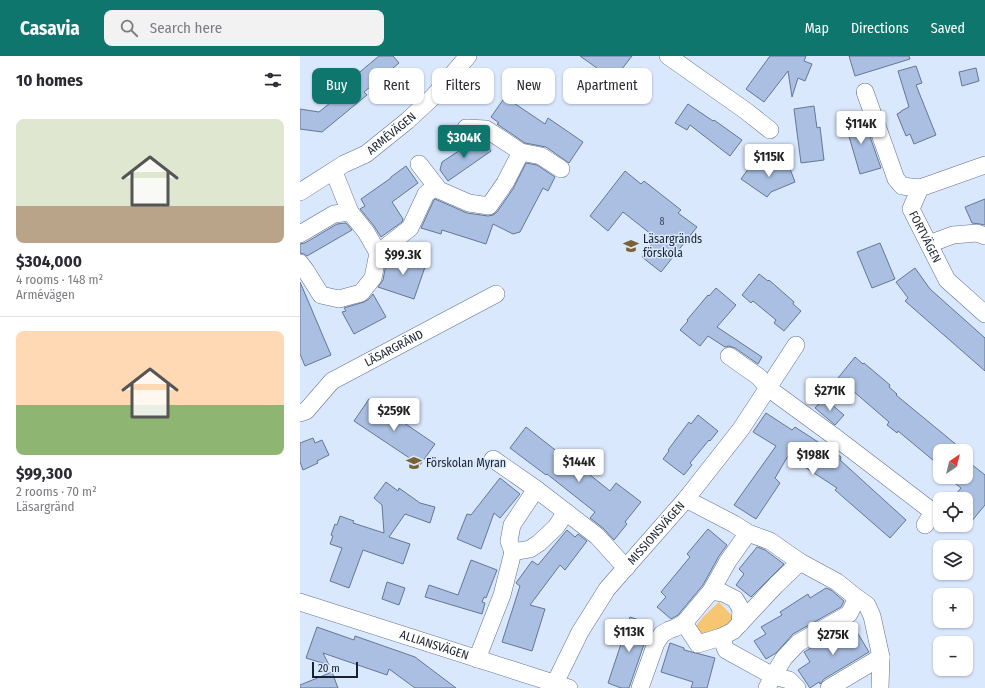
<!DOCTYPE html>
<meta charset="utf-8">
<style>
body{margin:0;font-family:"Fira Sans Condensed",sans-serif;background:#f2f2f3;color:#2b2b33;height:100vh;display:flex;flex-direction:column;font-size:15px;white-space:nowrap}
*{box-sizing:border-box;margin:0}
p{font-size:13px;color:#7c7c81}
.icon{flex:none;width:22px;height:22px;fill:none;stroke:currentColor;stroke-width:2;stroke-linecap:round;stroke-linejoin:round}
.map{position:relative;flex:1;overflow:hidden}
.side{display:flex;flex-direction:column;background:#fff;width:300px}
.side>*{flex:none}
.banner{position:absolute;left:12px;top:12px;width:380px;height:36px;display:flex;gap:8px}
.needle{width:26px;rotate:35deg}
.controls{position:absolute;left:633px;top:388px;display:grid;gap:8px}
.controls a{display:grid;place-items:center;width:40px;height:40px;border-radius:8px;background:#fff;box-shadow:0 1px 3px #0004;font-size:20px}
.scale{position:absolute;left:12px;bottom:10px;width:46px;box-sizing:border-box;padding-left:4px;border:2px solid #19212e;border-top:0;font-size:11px;line-height:14px;white-space:nowrap;color:#19212e;-webkit-text-stroke:3px #dae8fd;paint-order:stroke}
.price{position:absolute;translate:-50% -34px;padding:0 9px;border-radius:4px;background:#fff;color:#222;font-size:13px;line-height:26px;filter:drop-shadow(0 1px 2px #0008)}
.price::after{content:'';position:absolute;left:50%;top:24px;width:12px;height:9px;margin-left:-6px;background:inherit;clip-path:polygon(0 0,100% 0,50% 100%)}
.price.active{background:#0f766e;color:#fff}
ul{padding:0;list-style:none}
li{display:grid;align-content:center;gap:8px;height:212px;padding:0 16px}
li+li{border-top:1px solid #e1e1e2}
li span{display:grid;place-items:center;height:124px;border-radius:8px;color:#555}
li>.icon{margin-inline-start:auto}
span .icon{width:72px;height:72px;fill:#fffc;stroke-width:1}
li b{font-size:17px}
h2{display:flex;justify-content:space-between;align-items:center;height:48px;padding:0 16px;font-size:17px}
.chip{padding:0 14px;border-radius:8px;background:#fff;box-shadow:0 1px 3px #0004;font-size:14px;line-height:36px}
.chip.active{background:#0f766e;color:#fff}
header{display:flex;align-items:center;gap:24px;box-sizing:border-box;height:56px;padding:0 20px;background:#0f766e;color:#fff}
header strong{font-size:19px}
nav{display:flex;gap:22px;margin-inline-start:auto;font-size:14px}
.search{width:280px;height:36px;background:#f2f2f3;display:flex;align-items:center;gap:10px;box-sizing:border-box;padding:0 14px;border-radius:8px;color:#7c7c81;font-size:15px}
main{display:flex;flex:1;min-height:0}
.map>svg:first-child{display:block}
</style>
<header>
<strong>Casavia</strong>
<div class="search"><svg class="icon" aria-label="search" viewBox="0 0 24 24"><circle cx="10" cy="10" r="6"/><path d="M15 15l6 6"/></svg>Search here</div>
<nav><a>Map</a><a>Directions</a><a>Saved</a></nav>
</header>
<main>
<section class="side">
<h2>10 homes<svg class="icon" aria-label="filters" viewBox="0 0 24 24"><path d="M4 7h16M4 17h16"/><circle cx="9" cy="7" r="2"/><circle cx="15" cy="17" r="2"/></svg></h2>
<ul>
<li><span style="background:linear-gradient(#dfe7d0 70%,#b9a48a 0)"><svg class="icon" aria-label="home" viewBox="0 0 24 24"><path d="M3 11l9-7 9 7M6 9v11h12V9"/></svg></span><div><b>$304,000</b><p>4 rooms · 148 m²</p><p>Armévägen</p></div></li>
<li><span style="background:linear-gradient(#ffd9b3 60%,#8fb573 0)"><svg class="icon" aria-label="home" viewBox="0 0 24 24"><path d="M3 11l9-7 9 7M6 9v11h12V9"/></svg></span><div><b>$99,300</b><p>2 rooms · 70 m²</p><p>Läsargränd</p></div></li>
</ul>
</section>
<div class="map">
<svg width="685" height="632" viewBox="0 0 685 632">
<rect width="100%" height="100%" fill="#dae8fd"/>
<path fill="#f7c672" d="M419,546L434,562L427,569L401,584L392,575L403,561Z"/>
<path fill="#aabfe1" stroke="#637795" d="M79,0H93L99,7L64,36L67,39L22,76L0,73V53L19,56L58,24L55,20Z
M280,0H332L318,18L313,14L308,20Z
M470,0H506L504,5L512,8L505,25L498,22L492,41L488,15L464,46L446,33Z
M549,0H609L610,3L555,20Z
M616,10L622,27L616,29L636,79L614,88L610,78L606,80L597,58L601,56V55L609,51L598,15Z
M676,12L679,25L662,30L659,16Z
M205,41L245,68L248,62L283,86L269,107L246,91L225,87L197,68L199,67L191,61Z
M388,48L413,65L414,64L442,84L430,100L390,69L387,74L375,67Z
M514,50L517,72L520,71L524,104L501,107L494,53Z
M559,59L565,77L568,75L581,112L560,118L548,77L544,79L540,65Z
M177,83H183L191,95L148,125L140,114L142,106Z
M454,105L464,113L466,110L469,112L487,105L495,126L471,136L467,141L441,123Z
M226,107L237,109L255,121L248,135L243,132L220,176L213,178L193,168L186,188L142,174L141,178L121,172L134,144L135,143L167,157L188,160L193,159L197,156L213,133Z
M106,110L118,127L92,146L103,163L102,166L81,181L74,170L60,153L65,150L61,143L91,122V121Z
M325,115L341,128L344,125L381,154L378,157L397,171L361,216L342,201L356,182L323,156L308,175L290,160Z
M685,143V169L680,168L672,167L665,151Z
M46,167L52,174L7,200L4,198L0,197V188L5,187L37,168Z
M580,187L595,223L572,232L557,196Z
M94,198L126,208L114,243L78,231L83,224L87,203Z
M615,212L630,233L685,282V315L605,245L608,242L596,226Z
M459,218L468,225L469,224L494,246L493,248L501,255L484,275L474,267L476,264L453,245L451,247L442,239Z
M0,226L31,299L5,310L0,298Z
M416,232L436,249L417,271L462,301L458,308L435,292L429,290L425,291L408,280L400,290L380,274L388,265L387,264L408,239L409,240Z
M73,238L86,261L54,278L42,256L46,255L44,252L64,246L69,243Z
M555,301L563,308L564,307L590,329L589,331L597,338L596,339L664,395H640V410L598,375L597,377L587,369L589,366L538,322Z
M524,342L544,359L535,369L515,352Z
M69,343L135,388L120,409L54,365Z
M466,357L492,374L495,371L541,401L540,404L606,464L590,482L535,434L537,432L488,400L475,422L480,427L456,463L434,449L476,390L453,376Z
M398,359L418,375L410,385L409,384L390,407L392,409L384,419L363,403L369,395L368,394L389,366L391,368Z
M226,371L268,404L269,402L310,435L316,427L341,446L325,466L327,468L314,484L303,472L290,462L295,456L247,418L246,419L210,392Z
M13,382L15,387L22,384L29,399L17,405L18,407L3,414L0,406V387Z
M666,404L685,419V449L666,472V443H652L661,432L647,421H666Z
M200,422L220,438L200,462L194,457L181,493L157,483L167,458L171,459Z
M86,426L98,435L99,432L120,447L135,451L130,467L105,458L89,481L110,488L103,508L63,494L49,532L30,525L42,492L30,488L33,480L31,479L35,468L37,469L40,460L54,465L53,467L84,477L82,449L74,442Z
M408,473L427,489L419,500L403,529L378,559L371,563L357,551L366,541L361,536L390,501L387,498Z
M267,474L275,481L278,478L287,485L265,514L260,509L230,549L245,553L232,595L202,586L220,530L216,527L232,505L238,509Z
M457,491L465,494L484,508L451,541L436,529L444,518L439,513Z
M171,504L197,514L186,542L184,541L182,546L185,547L182,558L125,541L129,529L158,539Z
M87,526L105,532L99,549L82,543Z
M526,532L531,534L544,545L541,551L493,578L476,597L466,603L454,585L466,578L461,571L482,559L480,556L508,538L510,542Z
M330,561L351,568L329,632H321L308,627Z
M552,568L569,596L524,623L520,628L519,626L510,632L498,614L510,606L504,596Z
M17,571L54,584L55,580L115,601L156,632H115L89,613L87,619L23,597L29,609L6,602Z
M370,587L384,592V594L415,602L407,632H391L393,626L361,616Z
M32,616L38,632H0V629Z"/>
<g fill="none" stroke-linecap="round" stroke-linejoin="round">
<g stroke="#5e7190" stroke-width="18">
<g id="minor">
<path d="M368,0L446,55L470,74"/>
<path d="M565,36L596,123L602,130L620,132"/>
<path d="M221,96L241,100L261,113"/>
<path d="M119,108L139,134L169,147L189,150L205,127L221,96L186,73L166,72"/>
<path id="s1" d="M685,109L620,132L611,153L647,224L685,258"/>
<path d="M34,116L50,156"/>
<path id="s2" d="M0,136L44,108L66,98L107,65L133,41L168,0"/>
<path d="M0,178L34,158L50,156L66,176L78,197L73,222L61,237L39,243L21,239L6,215L0,207"/>
<path d="M629,188L653,179L677,177L685,180"/>
<path d="M78,197L110,172L126,138L136,130"/>
<path d="M429,300L459,321L468,332L535,381L633,456L625,469"/>
<path id="s3" d="M0,357L6,355L32,325L196,238"/>
<path d="M193,403L236,433L297,480L326,512"/>
<path d="M213,496L209,485L212,469L236,433"/>
<path d="M411,535L423,537L435,543L441,553L440,568"/>
<path d="M557,542L567,549L572,560L581,601L580,632"/>
<path id="s4" d="M0,546L269,632"/>
<path d="M384,567L398,588L421,581L433,575L476,529L500,506L470,485L448,477"/>
<path d="M421,581L426,594L473,620L467,632"/>
<path d="M177,603L202,539L213,496L230,493L239,487L256,471L266,456"/>
<path id="s5" d="M255,627L280,576L307,533L386,443L441,373L496,289"/>
<path d="M340,632L356,587L362,578L369,574L375,572L384,567L411,535L428,505L448,477L434,468L386,443"/>
<path d="M497,632L489,624L473,620L484,602L498,587L549,558L557,542L537,526L500,506"/>
<path d="M529,632L581,601"/>
</g>
</g>
<use href="#minor" stroke="#fff" stroke-width="17"/>
</g>
<defs>
<g id="school-bare" transform="scale(1.2)"><path d="M0-5L7-2L0 1L-7-2ZM-4 1L0 2.5L4 1V4Q0 6-4 4Z" fill="#7c6133" stroke="#dae8fd" stroke-width="2.5" paint-order="stroke"/></g>
</defs>
<g fill-rule="evenodd">
<use href="#school-bare" x="331" y="190"/>
<use href="#school-bare" x="114" y="407"/>
</g>
<g text-anchor="middle" dominant-baseline="central" stroke-width="3" stroke-linejoin="round" paint-order="stroke">
<g font-size="10" fill="#3d485b">
<text x="362" y="166">8</text>
</g>
<g font-size="12" fill="#19212e" stroke="#dae8fd">
<text stroke="none"><textPath href="#s2" startOffset="109">ARMÉVÄGEN</textPath></text>
<text stroke="none"><textPath href="#s1" startOffset="123">FORTVÄGEN</textPath></text>
<text stroke="none"><textPath href="#s3" startOffset="116">LÄSARGRÄND</textPath></text>
<text stroke="none"><textPath href="#s5" startOffset="182">MISSIONSVÄGEN</textPath></text>
<text stroke="none"><textPath href="#s4" startOffset="141">ALLIANSVÄGEN</textPath></text>
</g>
<g font-size="12" fill="#19212e" stroke="#dae8fd" text-anchor="start">
<text x="343" y="183">Läsargränds<tspan x="343" dy="14">förskola</tspan></text>
<text x="126" y="407">Förskolan Myran</text>
</g>
</g>
</svg>
<div class="controls">
<a><svg class="needle" viewBox="-14 -14 28 28"><path d="M0-13l5 13h-10z" fill="#e53935"/><path d="M0 13l5-13h-10z" fill="#7c7c81"/></svg></a>
<a><svg class="icon" aria-label="locate" viewBox="0 0 24 24"><circle cx="12" cy="12" r="6"/><path d="M12 2v4M12 18v4M2 12h4M18 12h4"/></svg></a>
<a><svg class="icon" aria-label="layers" viewBox="0 0 24 24"><path d="M12 4l9 5-9 5-9-5zM3 14l9 5 9-5"/></svg></a>
<a>+</a>
<a>−</a>
</div>
<div class="scale">20 m</div>
<b class="price" style="left:561px;top:89px">$114K</b>
<b class="price active" style="left:164px;top:103px">$304K</b>
<b class="price" style="left:469px;top:122px">$115K</b>
<b class="price" style="left:103px;top:220px">$99.3K</b>
<b class="price" style="left:530px;top:356px">$271K</b>
<b class="price" style="left:94px;top:376px">$259K</b>
<b class="price" style="left:513px;top:420px">$198K</b>
<b class="price" style="left:279px;top:427px">$144K</b>
<b class="price" style="left:329px;top:597px">$113K</b>
<b class="price" style="left:533px;top:600px">$275K</b>
<div class="banner">
<a class="chip active">Buy</a>
<a class="chip">Rent</a>
<a class="chip">Filters</a>
<a class="chip">New</a>
<a class="chip">Apartment</a>
</div>
</div>
</main>
